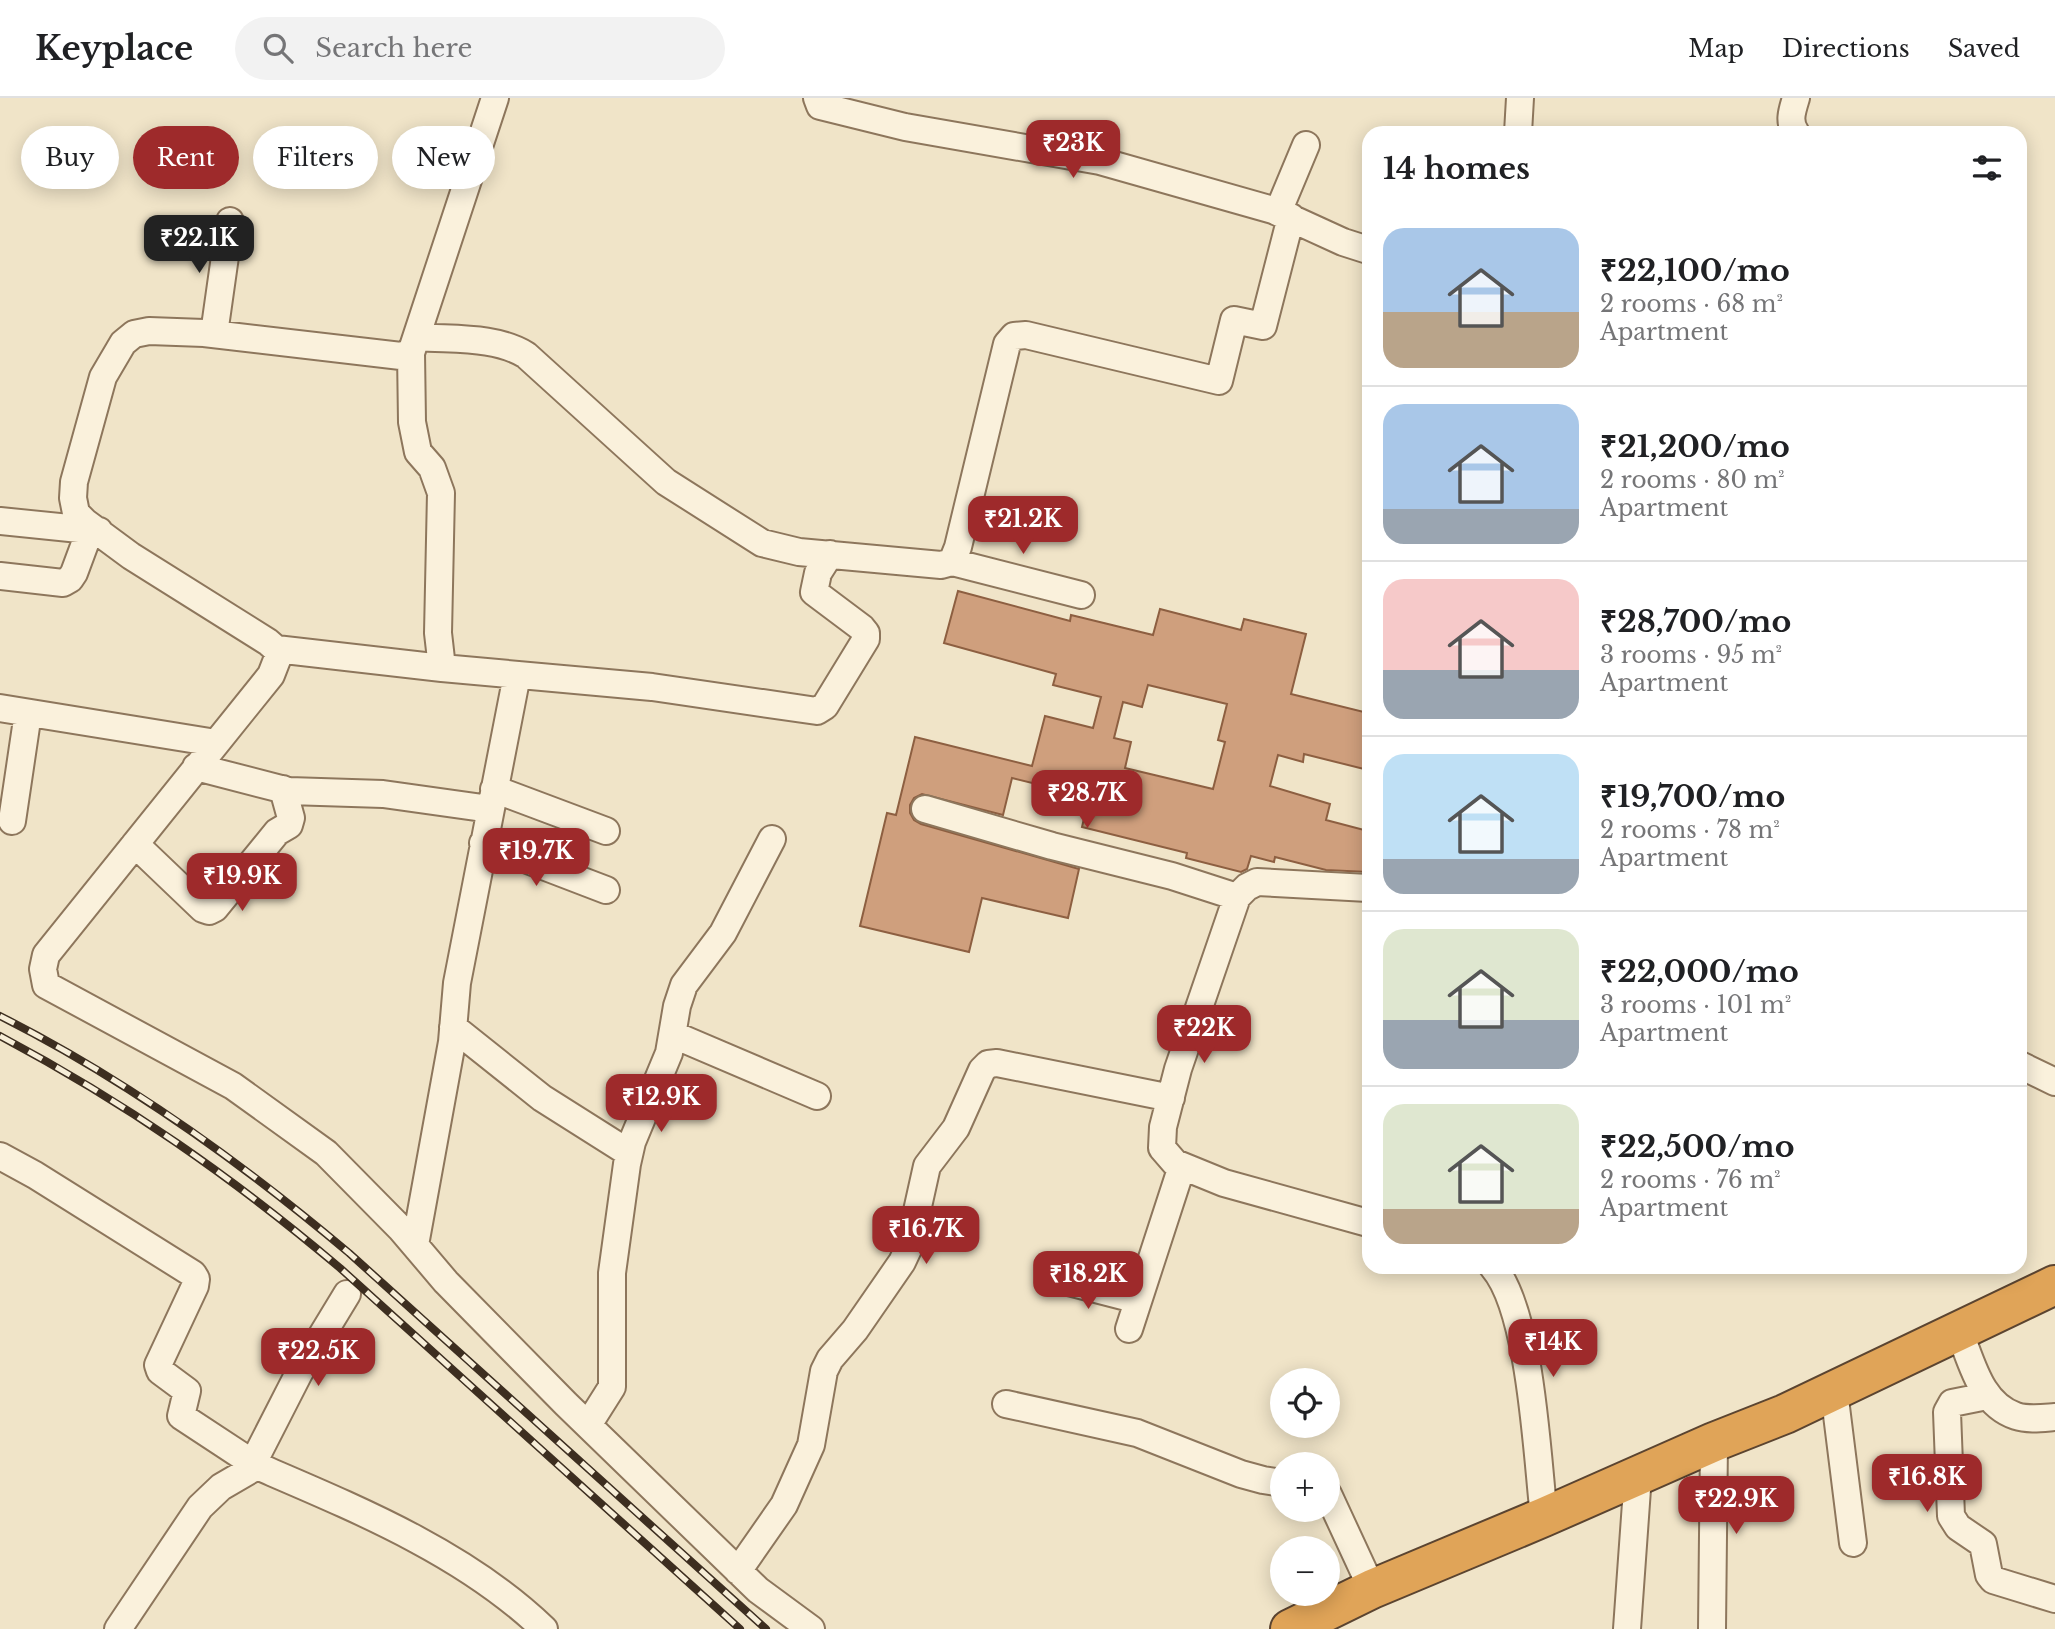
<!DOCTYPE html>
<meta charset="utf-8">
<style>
body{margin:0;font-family:"Libre Baskerville",serif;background:#f2f2f2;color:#202124;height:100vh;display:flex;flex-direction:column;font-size:26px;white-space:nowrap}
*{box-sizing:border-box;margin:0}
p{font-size:23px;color:#757577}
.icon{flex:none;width:38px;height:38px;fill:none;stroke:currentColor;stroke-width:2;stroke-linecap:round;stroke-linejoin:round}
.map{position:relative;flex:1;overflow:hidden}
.details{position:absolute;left:1362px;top:28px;width:665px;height:1148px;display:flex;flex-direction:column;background:#fff;border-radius:21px;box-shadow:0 4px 18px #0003}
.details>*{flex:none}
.guide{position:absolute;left:21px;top:28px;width:665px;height:63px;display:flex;gap:14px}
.fabs{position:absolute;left:1270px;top:1270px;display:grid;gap:14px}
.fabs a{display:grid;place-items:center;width:70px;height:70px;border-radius:50%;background:#fff;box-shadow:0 4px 18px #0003;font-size:35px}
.price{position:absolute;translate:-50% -60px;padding:0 16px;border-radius:14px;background:#9e2a2b;color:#fff;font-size:23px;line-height:46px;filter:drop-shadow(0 2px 4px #0008)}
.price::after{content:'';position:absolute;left:50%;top:42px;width:21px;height:16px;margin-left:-10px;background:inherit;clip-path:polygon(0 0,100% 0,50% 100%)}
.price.current{background:#222;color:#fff}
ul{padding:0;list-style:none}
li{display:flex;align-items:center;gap:21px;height:175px;padding:0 21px}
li+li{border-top:2px solid #e0e0e0}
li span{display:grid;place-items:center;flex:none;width:196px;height:140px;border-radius:21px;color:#555}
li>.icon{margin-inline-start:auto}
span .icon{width:84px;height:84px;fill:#fffc;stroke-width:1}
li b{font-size:30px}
h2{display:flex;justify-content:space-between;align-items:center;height:84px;padding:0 21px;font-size:30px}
.chip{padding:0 24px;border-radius:32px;background:#fff;box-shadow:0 4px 18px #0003;font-size:24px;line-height:63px}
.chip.current{background:#9e2a2b;color:#fff}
header{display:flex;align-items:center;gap:42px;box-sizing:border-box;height:98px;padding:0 35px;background:#fff;border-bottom:2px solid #e0e0e0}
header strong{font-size:33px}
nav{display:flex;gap:38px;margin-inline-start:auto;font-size:24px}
.search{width:490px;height:63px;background:#f2f2f2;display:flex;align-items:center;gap:18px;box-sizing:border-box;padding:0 24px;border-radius:38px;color:#757577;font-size:26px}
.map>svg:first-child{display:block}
</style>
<header>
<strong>Keyplace</strong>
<div class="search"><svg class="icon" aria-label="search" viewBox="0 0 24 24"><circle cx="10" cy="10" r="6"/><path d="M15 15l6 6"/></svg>Search here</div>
<nav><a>Map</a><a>Directions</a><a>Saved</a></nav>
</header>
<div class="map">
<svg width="2055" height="1531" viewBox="0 0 2055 1531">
<rect width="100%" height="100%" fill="#f0e4c8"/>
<path fill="#cf9f7d" stroke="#8d5f41" stroke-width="2" fill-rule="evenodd" d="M958,493L1070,523L1071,517L1153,537L1160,511L1241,532L1244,521L1306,536L1291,596L1368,615V672L1304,656L1303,664L1278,657L1270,688L1330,706L1326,722L1368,733V774L1326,772L1275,759L1274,764L1251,758L1247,771L1241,774L1186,760L1187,755L1082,729L1089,699L1012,680L1003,717L922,696L914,700L910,707V715L914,722L921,726L1079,771L1068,820L982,800L969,854L860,828L887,715L896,717L915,639L1032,668L1045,618L1093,630L1101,599L1053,587L1056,576L944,545ZM1148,587L1227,606L1218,642L1225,644L1213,691L1125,670L1131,644L1114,640L1123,604L1142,609Z"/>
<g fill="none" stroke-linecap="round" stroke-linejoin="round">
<g stroke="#8d765c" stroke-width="30">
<path id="minor" d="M495,0L411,255L401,258L204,235L149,233L134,236L123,245L103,279L74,384L73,400L76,415L85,424L131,458L268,544L276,551L278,559L271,577L46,857L43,871L46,887L233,988L326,1055L401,1131L446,1184L566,1306L758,1492L811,1531
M817,0L820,8L905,29L1100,63L1273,112L1343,144L1368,152
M1796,0C1792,13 1788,24 1796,35
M1518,35L1520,0
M1278,114L1306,47
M214,236L230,123
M418,239C453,242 495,238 526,257L666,384L762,445L799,454L941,467L952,464L958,449L1007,246L1014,238L1026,237L1219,283L1234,222L1263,228L1291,119
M411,255L412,324L418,354L432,370L441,395L438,535L442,570
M0,423L99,433
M952,464L1081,497
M0,478L63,485L70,481L74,475L90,432
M276,551L442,570L652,589L817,613L825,608L866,541V535L862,530L814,494L818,475L830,456
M0,610L216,645
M196,669L289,693L383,696L490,711
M494,691L606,733
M925,711L1052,748L1172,778L1237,799
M12,723L28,615
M483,745L606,792
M135,746L203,811L209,813L215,810L277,734L289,727L291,720L283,691
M1368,790L1257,784L1247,789L1237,799L1178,971L1163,1029L1162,1050L1175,1065L1224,1085L1368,1125
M453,929L542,1000L629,1055
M674,937L817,998
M2020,967L2055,984
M0,1058L35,1077L193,1176L196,1181L195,1188L158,1267L160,1273L187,1293L181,1318L257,1368
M415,1147L452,944L457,885L517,577
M1493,1169C1531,1213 1537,1358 1544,1419
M1049,1179L1138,1202
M1129,1231L1182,1068
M1959,1233C1972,1264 1980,1306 2016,1318C2028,1322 2042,1320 2055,1319
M1834,1293L1853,1445
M1987,1298L1952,1305L1947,1314L1951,1418L1958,1429L1983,1446L1989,1477L1993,1482L2055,1501
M1006,1306L1137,1335L1241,1376L1263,1382L1283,1385
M588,1327L612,1289V1175L627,1066L632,1044L669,955L677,908L684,887L723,835L772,741
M253,1365L299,1275L347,1196
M1328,1396L1372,1491
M738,1473L784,1407L811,1347L824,1273L830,1261L855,1232L902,1164L909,1149L927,1068L956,1030L982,972L988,966L997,965L1171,1000
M118,1531L200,1409L221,1389L257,1368C357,1411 465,1455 544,1531
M1627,1531L1638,1377
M1712,1531L1714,1344"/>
</g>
<g stroke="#5b4430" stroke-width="42">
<path id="highway" d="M1290,1531L1372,1491L1544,1419L1714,1344L1785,1316L2055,1187"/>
</g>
<use href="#minor" stroke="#faf1dc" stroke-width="26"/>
<use href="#highway" stroke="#e0a458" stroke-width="38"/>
<g stroke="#3d2e20" stroke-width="8">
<path id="rail" d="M0,918C127,982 241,1064 349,1155L766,1531
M0,938C126,1005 231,1078 340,1170L740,1531"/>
</g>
<use href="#rail" stroke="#f7eed8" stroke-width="5" stroke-dasharray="16" stroke-linecap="butt"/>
</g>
</svg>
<div class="fabs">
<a><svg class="icon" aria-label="locate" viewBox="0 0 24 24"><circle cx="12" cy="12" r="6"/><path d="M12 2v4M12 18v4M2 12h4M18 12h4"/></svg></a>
<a>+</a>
<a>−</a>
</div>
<b class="price" style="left:1073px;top:82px">₹23K</b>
<b class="price current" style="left:199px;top:177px">₹22.1K</b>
<b class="price" style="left:1023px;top:458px">₹21.2K</b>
<b class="price" style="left:1087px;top:732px">₹28.7K</b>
<b class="price" style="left:536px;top:790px">₹19.7K</b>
<b class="price" style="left:242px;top:815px">₹19.9K</b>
<b class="price" style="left:1204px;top:967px">₹22K</b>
<b class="price" style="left:661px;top:1036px">₹12.9K</b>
<b class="price" style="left:926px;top:1168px">₹16.7K</b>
<b class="price" style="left:1088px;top:1213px">₹18.2K</b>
<b class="price" style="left:1553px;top:1281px">₹14K</b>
<b class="price" style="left:318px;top:1290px">₹22.5K</b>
<b class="price" style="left:1927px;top:1416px">₹16.8K</b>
<b class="price" style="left:1736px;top:1438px">₹22.9K</b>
<div class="guide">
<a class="chip">Buy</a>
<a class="chip current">Rent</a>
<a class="chip">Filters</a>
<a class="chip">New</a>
</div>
<section class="details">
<h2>14 homes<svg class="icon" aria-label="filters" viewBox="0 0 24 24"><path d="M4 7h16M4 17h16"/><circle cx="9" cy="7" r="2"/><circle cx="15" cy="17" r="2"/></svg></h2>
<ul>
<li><span style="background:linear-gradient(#a9c7e8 60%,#b9a48a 0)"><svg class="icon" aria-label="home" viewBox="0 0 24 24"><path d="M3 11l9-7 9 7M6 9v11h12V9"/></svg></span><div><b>₹22,100/mo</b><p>2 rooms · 68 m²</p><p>Apartment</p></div></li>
<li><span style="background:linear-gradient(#a9c7e8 75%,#9aa5b1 0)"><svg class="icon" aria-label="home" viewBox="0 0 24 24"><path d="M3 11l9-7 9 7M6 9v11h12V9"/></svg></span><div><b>₹21,200/mo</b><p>2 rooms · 80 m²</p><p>Apartment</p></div></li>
<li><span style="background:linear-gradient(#f6c9c9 65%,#9aa5b1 0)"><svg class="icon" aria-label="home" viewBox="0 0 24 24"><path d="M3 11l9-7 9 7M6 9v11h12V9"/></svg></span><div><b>₹28,700/mo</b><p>3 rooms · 95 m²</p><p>Apartment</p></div></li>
<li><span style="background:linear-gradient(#bfe0f5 75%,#9aa5b1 0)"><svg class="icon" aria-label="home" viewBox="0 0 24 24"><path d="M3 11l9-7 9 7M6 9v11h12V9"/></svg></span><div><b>₹19,700/mo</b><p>2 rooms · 78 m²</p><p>Apartment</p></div></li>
<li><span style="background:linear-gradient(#dfe7d0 65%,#9aa5b1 0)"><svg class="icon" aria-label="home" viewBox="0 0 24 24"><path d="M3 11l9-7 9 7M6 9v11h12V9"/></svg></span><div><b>₹22,000/mo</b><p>3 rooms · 101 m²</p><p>Apartment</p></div></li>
<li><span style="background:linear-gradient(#dfe7d0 75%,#b9a48a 0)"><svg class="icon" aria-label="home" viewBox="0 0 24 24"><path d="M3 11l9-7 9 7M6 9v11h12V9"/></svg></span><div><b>₹22,500/mo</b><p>2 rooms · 76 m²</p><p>Apartment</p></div></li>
</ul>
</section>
</div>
